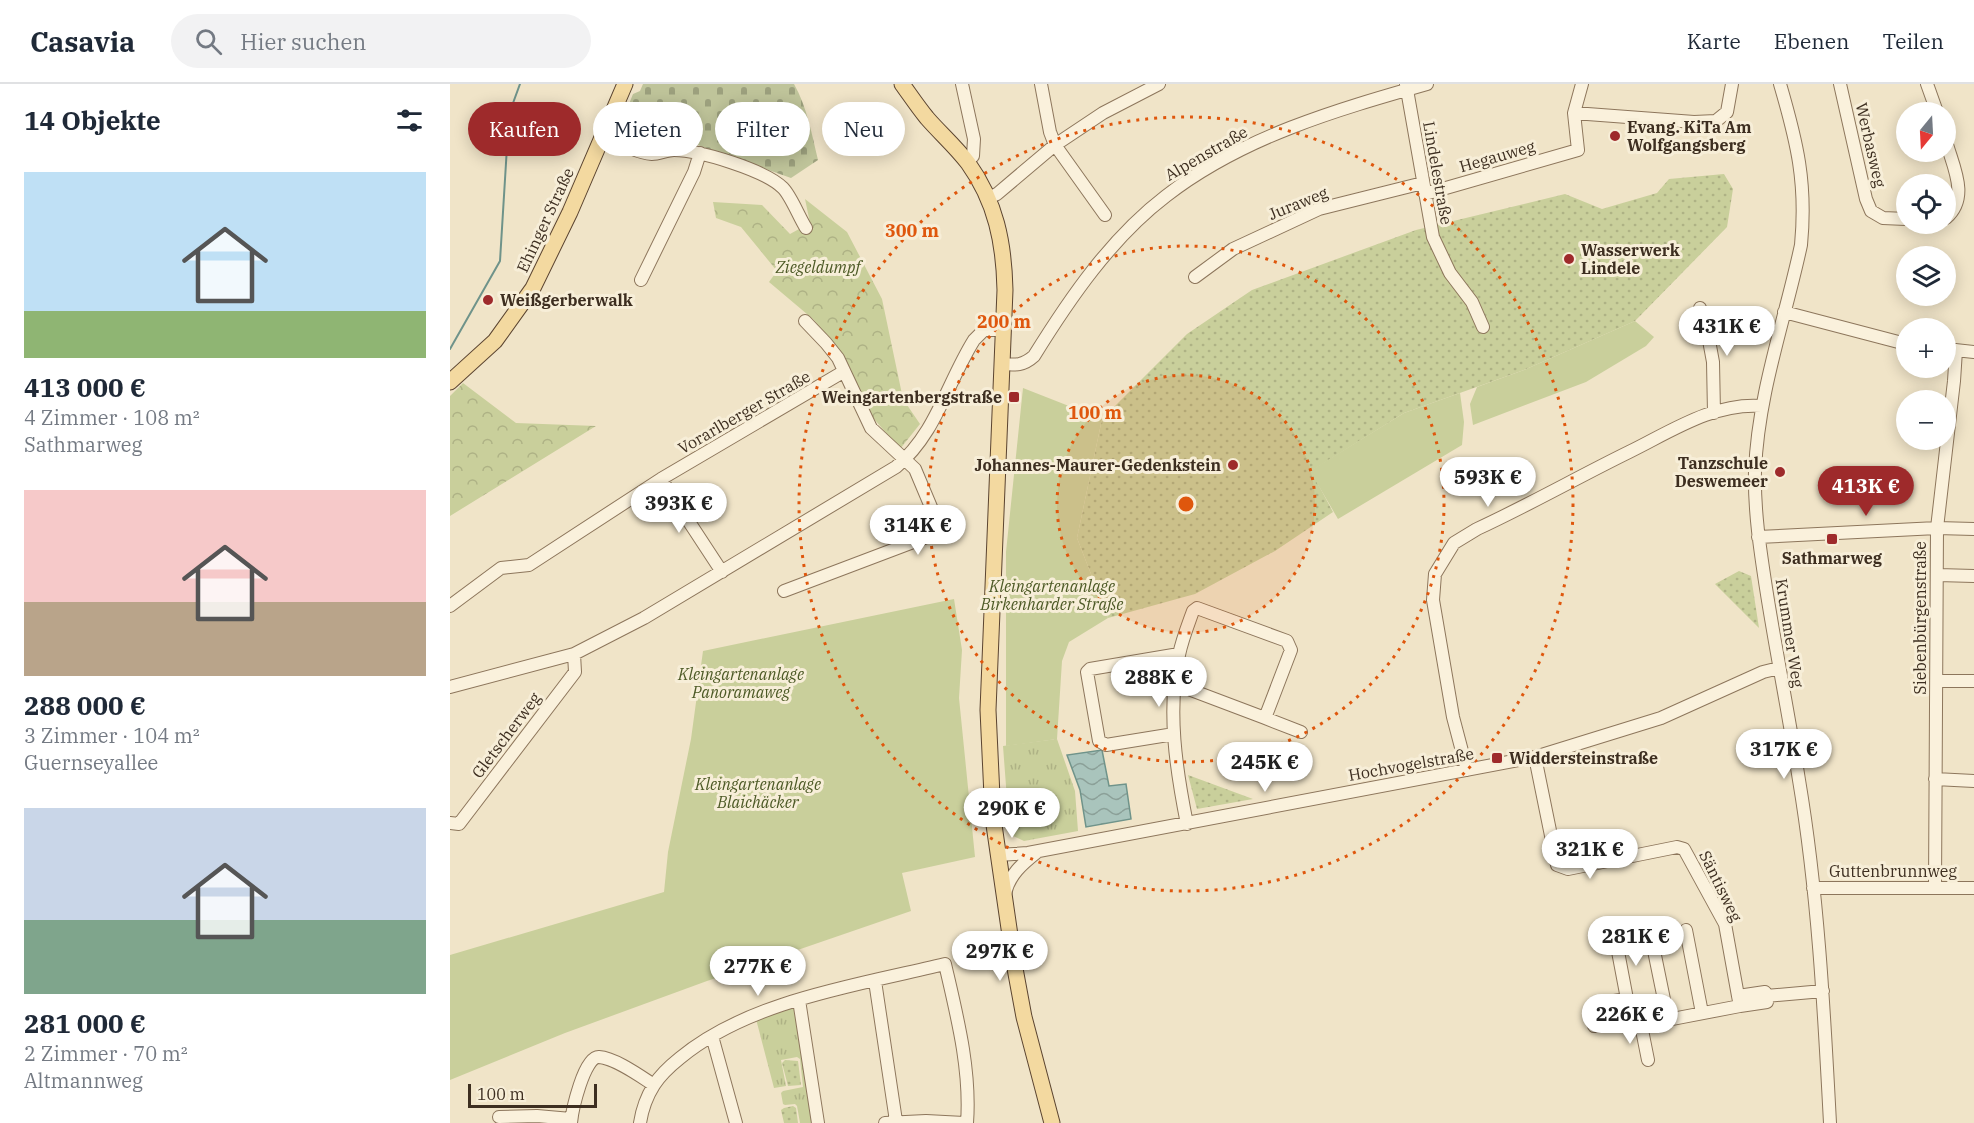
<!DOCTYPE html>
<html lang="de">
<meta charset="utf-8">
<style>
body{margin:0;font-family:"IBM Plex Serif",serif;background:#f2f2f3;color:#1f2937;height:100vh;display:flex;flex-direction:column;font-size:22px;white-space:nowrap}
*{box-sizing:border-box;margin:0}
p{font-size:20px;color:#747a83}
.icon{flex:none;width:33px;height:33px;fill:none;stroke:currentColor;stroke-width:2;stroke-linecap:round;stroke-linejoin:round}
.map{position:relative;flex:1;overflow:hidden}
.panel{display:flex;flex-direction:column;background:#fff;width:450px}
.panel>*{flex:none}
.guide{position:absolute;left:18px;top:18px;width:570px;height:54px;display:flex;gap:12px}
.needle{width:39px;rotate:198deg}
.controls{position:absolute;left:1446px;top:18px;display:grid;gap:12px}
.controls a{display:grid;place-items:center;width:60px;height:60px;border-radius:50%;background:#fff;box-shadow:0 3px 15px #0003;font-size:30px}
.scale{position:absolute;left:18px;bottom:15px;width:129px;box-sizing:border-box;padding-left:6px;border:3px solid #3d2e20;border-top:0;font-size:16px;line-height:21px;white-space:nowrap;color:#3d2e20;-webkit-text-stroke:4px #f7eed8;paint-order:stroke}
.price{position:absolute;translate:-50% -51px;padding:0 14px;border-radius:21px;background:#fff;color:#222;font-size:20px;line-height:39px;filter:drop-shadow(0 2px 3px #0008)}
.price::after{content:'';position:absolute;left:50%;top:36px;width:18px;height:14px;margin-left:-9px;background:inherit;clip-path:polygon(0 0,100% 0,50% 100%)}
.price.current{background:#9e2a2b;color:#fff}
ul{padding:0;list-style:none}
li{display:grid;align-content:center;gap:12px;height:318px;padding:0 24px}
li span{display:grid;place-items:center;height:186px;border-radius:0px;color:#555}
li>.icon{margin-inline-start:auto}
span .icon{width:108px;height:108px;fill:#fffc;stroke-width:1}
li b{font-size:26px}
h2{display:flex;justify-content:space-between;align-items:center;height:72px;padding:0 24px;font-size:26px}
.tag{padding:0 21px;border-radius:27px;background:#fff;box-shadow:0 3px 15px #0003;font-size:21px;line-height:54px}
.tag.current{background:#9e2a2b;color:#fff}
header{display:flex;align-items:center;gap:36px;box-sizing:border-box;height:84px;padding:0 30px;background:#fff;border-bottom:2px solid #e0e1e3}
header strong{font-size:28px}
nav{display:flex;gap:33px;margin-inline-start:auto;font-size:21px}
.search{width:420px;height:54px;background:#f2f2f3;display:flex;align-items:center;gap:15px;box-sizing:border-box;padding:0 21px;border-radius:33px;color:#747a83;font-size:22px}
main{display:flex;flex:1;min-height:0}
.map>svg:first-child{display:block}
</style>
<header>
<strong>Casavia</strong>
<div class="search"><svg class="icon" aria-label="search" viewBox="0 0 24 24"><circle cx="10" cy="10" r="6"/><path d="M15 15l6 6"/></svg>Hier suchen</div>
<nav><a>Karte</a><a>Ebenen</a><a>Teilen</a></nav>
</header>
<main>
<section class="panel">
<h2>14 Objekte<svg class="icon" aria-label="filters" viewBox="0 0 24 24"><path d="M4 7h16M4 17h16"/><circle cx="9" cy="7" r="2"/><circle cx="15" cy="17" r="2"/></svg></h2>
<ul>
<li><span style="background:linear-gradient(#bfe0f5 75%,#8fb573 0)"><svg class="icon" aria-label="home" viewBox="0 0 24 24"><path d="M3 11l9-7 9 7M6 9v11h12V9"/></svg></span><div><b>413 000 €</b><p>4 Zimmer · 108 m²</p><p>Sathmarweg</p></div></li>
<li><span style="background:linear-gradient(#f6c9c9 60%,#b9a48a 0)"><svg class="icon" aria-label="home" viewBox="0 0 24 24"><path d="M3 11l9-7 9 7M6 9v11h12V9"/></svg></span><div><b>288 000 €</b><p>3 Zimmer · 104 m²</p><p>Guernseyallee</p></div></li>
<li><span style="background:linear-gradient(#c9d6e8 60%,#7fa58c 0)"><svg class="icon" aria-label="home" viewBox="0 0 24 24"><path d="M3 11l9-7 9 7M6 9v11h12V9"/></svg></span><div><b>281 000 €</b><p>2 Zimmer · 70 m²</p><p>Altmannweg</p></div></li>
</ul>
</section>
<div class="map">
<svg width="1524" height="1039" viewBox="0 0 1524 1039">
<defs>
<pattern id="grass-tufts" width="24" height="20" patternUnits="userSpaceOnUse" patternTransform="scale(1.5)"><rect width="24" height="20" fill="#c9cf9b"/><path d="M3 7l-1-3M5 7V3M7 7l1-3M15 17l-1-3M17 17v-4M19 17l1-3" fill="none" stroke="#aeb285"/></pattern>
<pattern id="forest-crowns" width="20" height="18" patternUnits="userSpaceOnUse" patternTransform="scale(1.5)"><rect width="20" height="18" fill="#c9cf9b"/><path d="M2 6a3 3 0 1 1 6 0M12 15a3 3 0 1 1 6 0" fill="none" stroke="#aeb285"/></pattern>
<pattern id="cemetery-stones" width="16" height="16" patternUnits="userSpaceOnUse" patternTransform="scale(1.5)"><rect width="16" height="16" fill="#bfc49a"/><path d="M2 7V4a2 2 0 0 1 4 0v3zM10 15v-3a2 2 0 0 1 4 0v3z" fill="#9ca07d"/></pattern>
<pattern id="park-dots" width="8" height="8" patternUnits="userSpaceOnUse" patternTransform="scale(1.5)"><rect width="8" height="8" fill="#c9cf9b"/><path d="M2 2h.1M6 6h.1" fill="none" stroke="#aeb285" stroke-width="1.8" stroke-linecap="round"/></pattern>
<pattern id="water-waves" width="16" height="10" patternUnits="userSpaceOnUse" patternTransform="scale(1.5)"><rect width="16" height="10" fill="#a9c4bc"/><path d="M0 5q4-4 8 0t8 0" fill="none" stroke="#8ba098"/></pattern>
</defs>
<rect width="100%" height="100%" fill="#f0e4c8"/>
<path fill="url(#grass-tufts)" d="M607,655L625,707L628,747L574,757L563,752L559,742L553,662Z
M343,923L346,925L365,1039H350L347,1022L345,1020L335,1021L333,1020L331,1009L333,1007L353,1003L350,975L347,973L331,976L336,1002L324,1004L306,935Z"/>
<path fill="url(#forest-crowns)" d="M355,115L397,148L432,215L453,315L470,340L450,365L418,328L391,269L364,236L319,198L327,187L291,143L266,134L263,118L312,121L340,150L360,139Z
M13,299L66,339L146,342L0,432V312Z"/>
<path fill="url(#cemetery-stones)" d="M193,0H344C357,23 362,51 368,76L341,94L239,58L202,65L167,50L183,10L190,7Z"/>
<path fill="url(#park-dots)" d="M1274,90L1283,105L1277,143L1185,237L1074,286L954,329L861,387L883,428L825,467L745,510L658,534L627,454L652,335L737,250L802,206L966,146L1115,110L1152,125L1207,109L1219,95Z
M1289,487L1301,492L1309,544L1265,500Z
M738,691L803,715L747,725Z
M335,976L348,977L351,1001L338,1002L332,979Z
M343,1022L346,1024L348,1039H334L331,1026L334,1024Z"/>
<path fill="#c9cf9b" d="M1185,237L1204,253L1196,262L1136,298L1023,341L1020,320L1027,303L1074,286Z
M573,304L652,335L627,454L658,534L619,558L612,577L607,655L556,662V468Z
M1010,309L1014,338L1012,361L888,435L860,387L954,329Z
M504,515L512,566L509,614L525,773L452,789L461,827L257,897L115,949L0,996V871L214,808L218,768L241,655L253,567Z"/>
<path fill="url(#water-waves)" stroke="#6f938a" stroke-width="1.5" d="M652,666L659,702L676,700L681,735L636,743L630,706L617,671Z"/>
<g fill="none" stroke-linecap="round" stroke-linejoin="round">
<path stroke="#6f938a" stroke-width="2" d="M0,265L50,177L59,30L70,0"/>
<g stroke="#8d765c" stroke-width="14">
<path id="minor" d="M512,0L524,55L523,72L517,78
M591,0L600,48L605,61L655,131
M956,0L983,153L1000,189L1022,218L1033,243
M1330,0C1347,58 1357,99 1351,161C1335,236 1308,309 1305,387C1304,426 1310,465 1316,504C1326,568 1339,632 1349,696C1368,809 1374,925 1380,1039
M1390,0L1416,115L1421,127L1433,134L1456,135
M1477,0L1487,28
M1124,29L1244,38L1266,37L1277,28L1282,0
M154,51C168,58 186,69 202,70C209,70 217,66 224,66C249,66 315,86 333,104C341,112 349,133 356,144
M1496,57C1503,83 1520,113 1496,134
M975,110L1128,66L1124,29L1132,0
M538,114L547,110L605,61L653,29L709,0
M745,193L783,165L869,125L973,99
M191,196L244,88L250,69
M1250,224L1258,251L1263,278L1264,329
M1334,228L1456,260
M1496,265L1524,268
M551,280C565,281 573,282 584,272C620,214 661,154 716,112C792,53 886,26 977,0
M211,395L272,488
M1308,453L1487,444L1524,445
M1488,491L1524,492
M334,507L482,451L486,449L489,442L465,385L421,344L388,274L376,259L355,237
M0,522L51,484L79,481L211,395L393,288
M1487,597H1524
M725,600L815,634L841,566L837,557L747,524L743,527C738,541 732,556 729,571C717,626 726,685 737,740
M0,603L124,570L194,534L446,383C486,350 497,299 524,256L534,246H553
M815,634L851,648
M724,650L656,661L649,657L637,588L640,585L729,570
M1085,673L1107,781L1118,785L1227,763L1234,765L1275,840L1288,912
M1017,686L1003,633L983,516L985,490L1004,459L1027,445C1079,421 1128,393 1179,368C1220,348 1264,318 1312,322
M1485,695L1524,697
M0,739L9,740L125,588L124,570
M548,771L578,769L1085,673L1211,634L1313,588L1329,584
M1485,803L1487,444L1504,297L1506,266
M1363,804H1524
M555,810C559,791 572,780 587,768
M1236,846L1252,929
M1201,852L1218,935
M1166,857L1177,915
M425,897L446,1037
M349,916L368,1039
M1290,922L1317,918L1316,912
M1162,941L1158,918L1177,915L1181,938
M1191,941L1198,976
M1144,942L1181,938L1191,941L1290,922L1288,912L1315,908L1316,912L1373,907
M262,952L286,1039
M49,1033L87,1032L121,1035
M121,1039C122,1027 134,972 149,973C165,974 190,992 204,1001
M190,1039C192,1026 197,1012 204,1001C211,990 220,982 230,974C300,916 409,901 495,880C507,932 521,986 517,1039
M435,1039L476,1037L514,1039"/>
</g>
<g stroke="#5b4430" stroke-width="17">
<path id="major" d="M452,0C460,11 468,23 477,34C490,49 506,63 518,79C546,118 554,159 555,206L538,626L543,734L564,879L574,933L602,1039
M0,298L45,257L83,204L120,128L175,0"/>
</g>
<use href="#minor" stroke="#faf1dc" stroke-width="12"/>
<use href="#major" stroke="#f3d9a0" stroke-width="15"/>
</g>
<circle cx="736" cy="420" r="129" fill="#df570d" fill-opacity=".12"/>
<g fill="none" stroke="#df570d" stroke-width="3" stroke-dasharray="3 6">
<circle cx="736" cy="420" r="129"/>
<circle cx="736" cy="420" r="258"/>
<circle cx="736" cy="420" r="387"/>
</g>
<g fill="#9e2a2b" stroke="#f7eed8" stroke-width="2">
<circle cx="1165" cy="52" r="6"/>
<circle cx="1119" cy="175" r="6"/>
<circle cx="38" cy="216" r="6"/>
<rect x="558" y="307" width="12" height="12" rx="3"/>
<circle cx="783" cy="381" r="6"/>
<circle cx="1330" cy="388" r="6"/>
<rect x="1376" y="449" width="12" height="12" rx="3"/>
<rect x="1041" y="668" width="12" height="12" rx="3"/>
</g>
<g text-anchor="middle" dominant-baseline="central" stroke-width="6" stroke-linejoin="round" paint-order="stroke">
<g font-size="16" font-weight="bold" fill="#3d2e20" stroke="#f7eed8" text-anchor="start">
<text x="1177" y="43">Evang. KiTa Am<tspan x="1177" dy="18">Wolfgangsberg</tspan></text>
<text x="1131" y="166">Wasserwerk<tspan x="1131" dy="18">Lindele</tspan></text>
<text x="50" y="216">Weißgerberwalk</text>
<text x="552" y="313" text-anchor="end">Weingartenbergstraße</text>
<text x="1318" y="379" text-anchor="end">Tanzschule<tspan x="1318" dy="18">Deswemeer</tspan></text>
<text x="771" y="381" text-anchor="end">Johannes-Maurer-Gedenkstein</text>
<text x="1382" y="474" text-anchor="middle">Sathmarweg</text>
<text x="1059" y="674">Widdersteinstraße</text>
</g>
<g font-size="16" fill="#3d2e20" stroke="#f7eed8">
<text transform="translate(1421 61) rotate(77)">Werbasweg</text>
<text transform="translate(756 69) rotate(-30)">Alpenstraße</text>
<text transform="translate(1047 72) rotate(-16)">Hegauweg</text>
<text transform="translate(988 89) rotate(80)">Lindelestraße</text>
<text transform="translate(848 119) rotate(-22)">Juraweg</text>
<text transform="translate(95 136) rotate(-65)">Ehinger Straße</text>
<text transform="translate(294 328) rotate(-30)">Vorarlberger Straße</text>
<text transform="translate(1470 534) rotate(-90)">Siebenbürgenstraße</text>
<text transform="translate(1340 549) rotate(81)">Krummer Weg</text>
<text transform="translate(56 651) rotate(-53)">Gletscherweg</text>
<text transform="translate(961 680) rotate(-10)">Hochvogelstraße</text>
<text x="1443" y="787">Guttenbrunnweg</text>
<text transform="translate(1271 802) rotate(64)">Säntisweg</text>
</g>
<g font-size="16" font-style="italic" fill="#4d5a26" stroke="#f7eed8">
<text x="368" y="183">Ziegeldumpf</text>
<text x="602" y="502">Kleingartenanlage<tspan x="602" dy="18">Birkenharder Straße</tspan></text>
<text x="291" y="590">Kleingartenanlage<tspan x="291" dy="18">Panoramaweg</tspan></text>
<text x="308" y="700">Kleingartenanlage<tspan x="308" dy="18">Blaichäcker</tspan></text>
</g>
</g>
<circle cx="736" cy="420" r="9" fill="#df570d" stroke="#f7eed8" stroke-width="3"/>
<g font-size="18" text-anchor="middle" font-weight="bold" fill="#df570d" stroke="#f7eed8" stroke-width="6" stroke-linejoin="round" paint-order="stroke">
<text x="462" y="153">300 m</text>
<text x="554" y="244">200 m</text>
<text x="645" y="335">100 m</text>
</g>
</svg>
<div class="controls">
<a><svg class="needle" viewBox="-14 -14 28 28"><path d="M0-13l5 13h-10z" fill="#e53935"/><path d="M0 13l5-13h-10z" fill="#747a83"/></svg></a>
<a><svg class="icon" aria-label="locate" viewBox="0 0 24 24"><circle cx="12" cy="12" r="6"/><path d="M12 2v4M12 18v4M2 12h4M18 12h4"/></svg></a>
<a><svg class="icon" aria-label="layers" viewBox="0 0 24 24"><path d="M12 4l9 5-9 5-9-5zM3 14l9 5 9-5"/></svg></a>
<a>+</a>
<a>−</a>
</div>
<div class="scale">100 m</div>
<b class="price" style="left:1277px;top:273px">431K €</b>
<b class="price" style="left:1038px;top:424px">593K €</b>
<b class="price current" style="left:1416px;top:433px">413K €</b>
<b class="price" style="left:229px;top:450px">393K €</b>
<b class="price" style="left:468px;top:472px">314K €</b>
<b class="price" style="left:709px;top:624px">288K €</b>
<b class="price" style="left:1334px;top:696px">317K €</b>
<b class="price" style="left:815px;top:709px">245K €</b>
<b class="price" style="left:562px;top:755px">290K €</b>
<b class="price" style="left:1140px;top:796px">321K €</b>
<b class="price" style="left:1186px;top:883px">281K €</b>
<b class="price" style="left:550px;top:898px">297K €</b>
<b class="price" style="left:308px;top:913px">277K €</b>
<b class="price" style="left:1180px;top:961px">226K €</b>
<div class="guide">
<a class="tag current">Kaufen</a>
<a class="tag">Mieten</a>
<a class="tag">Filter</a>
<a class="tag">Neu</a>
</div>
</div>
</main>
